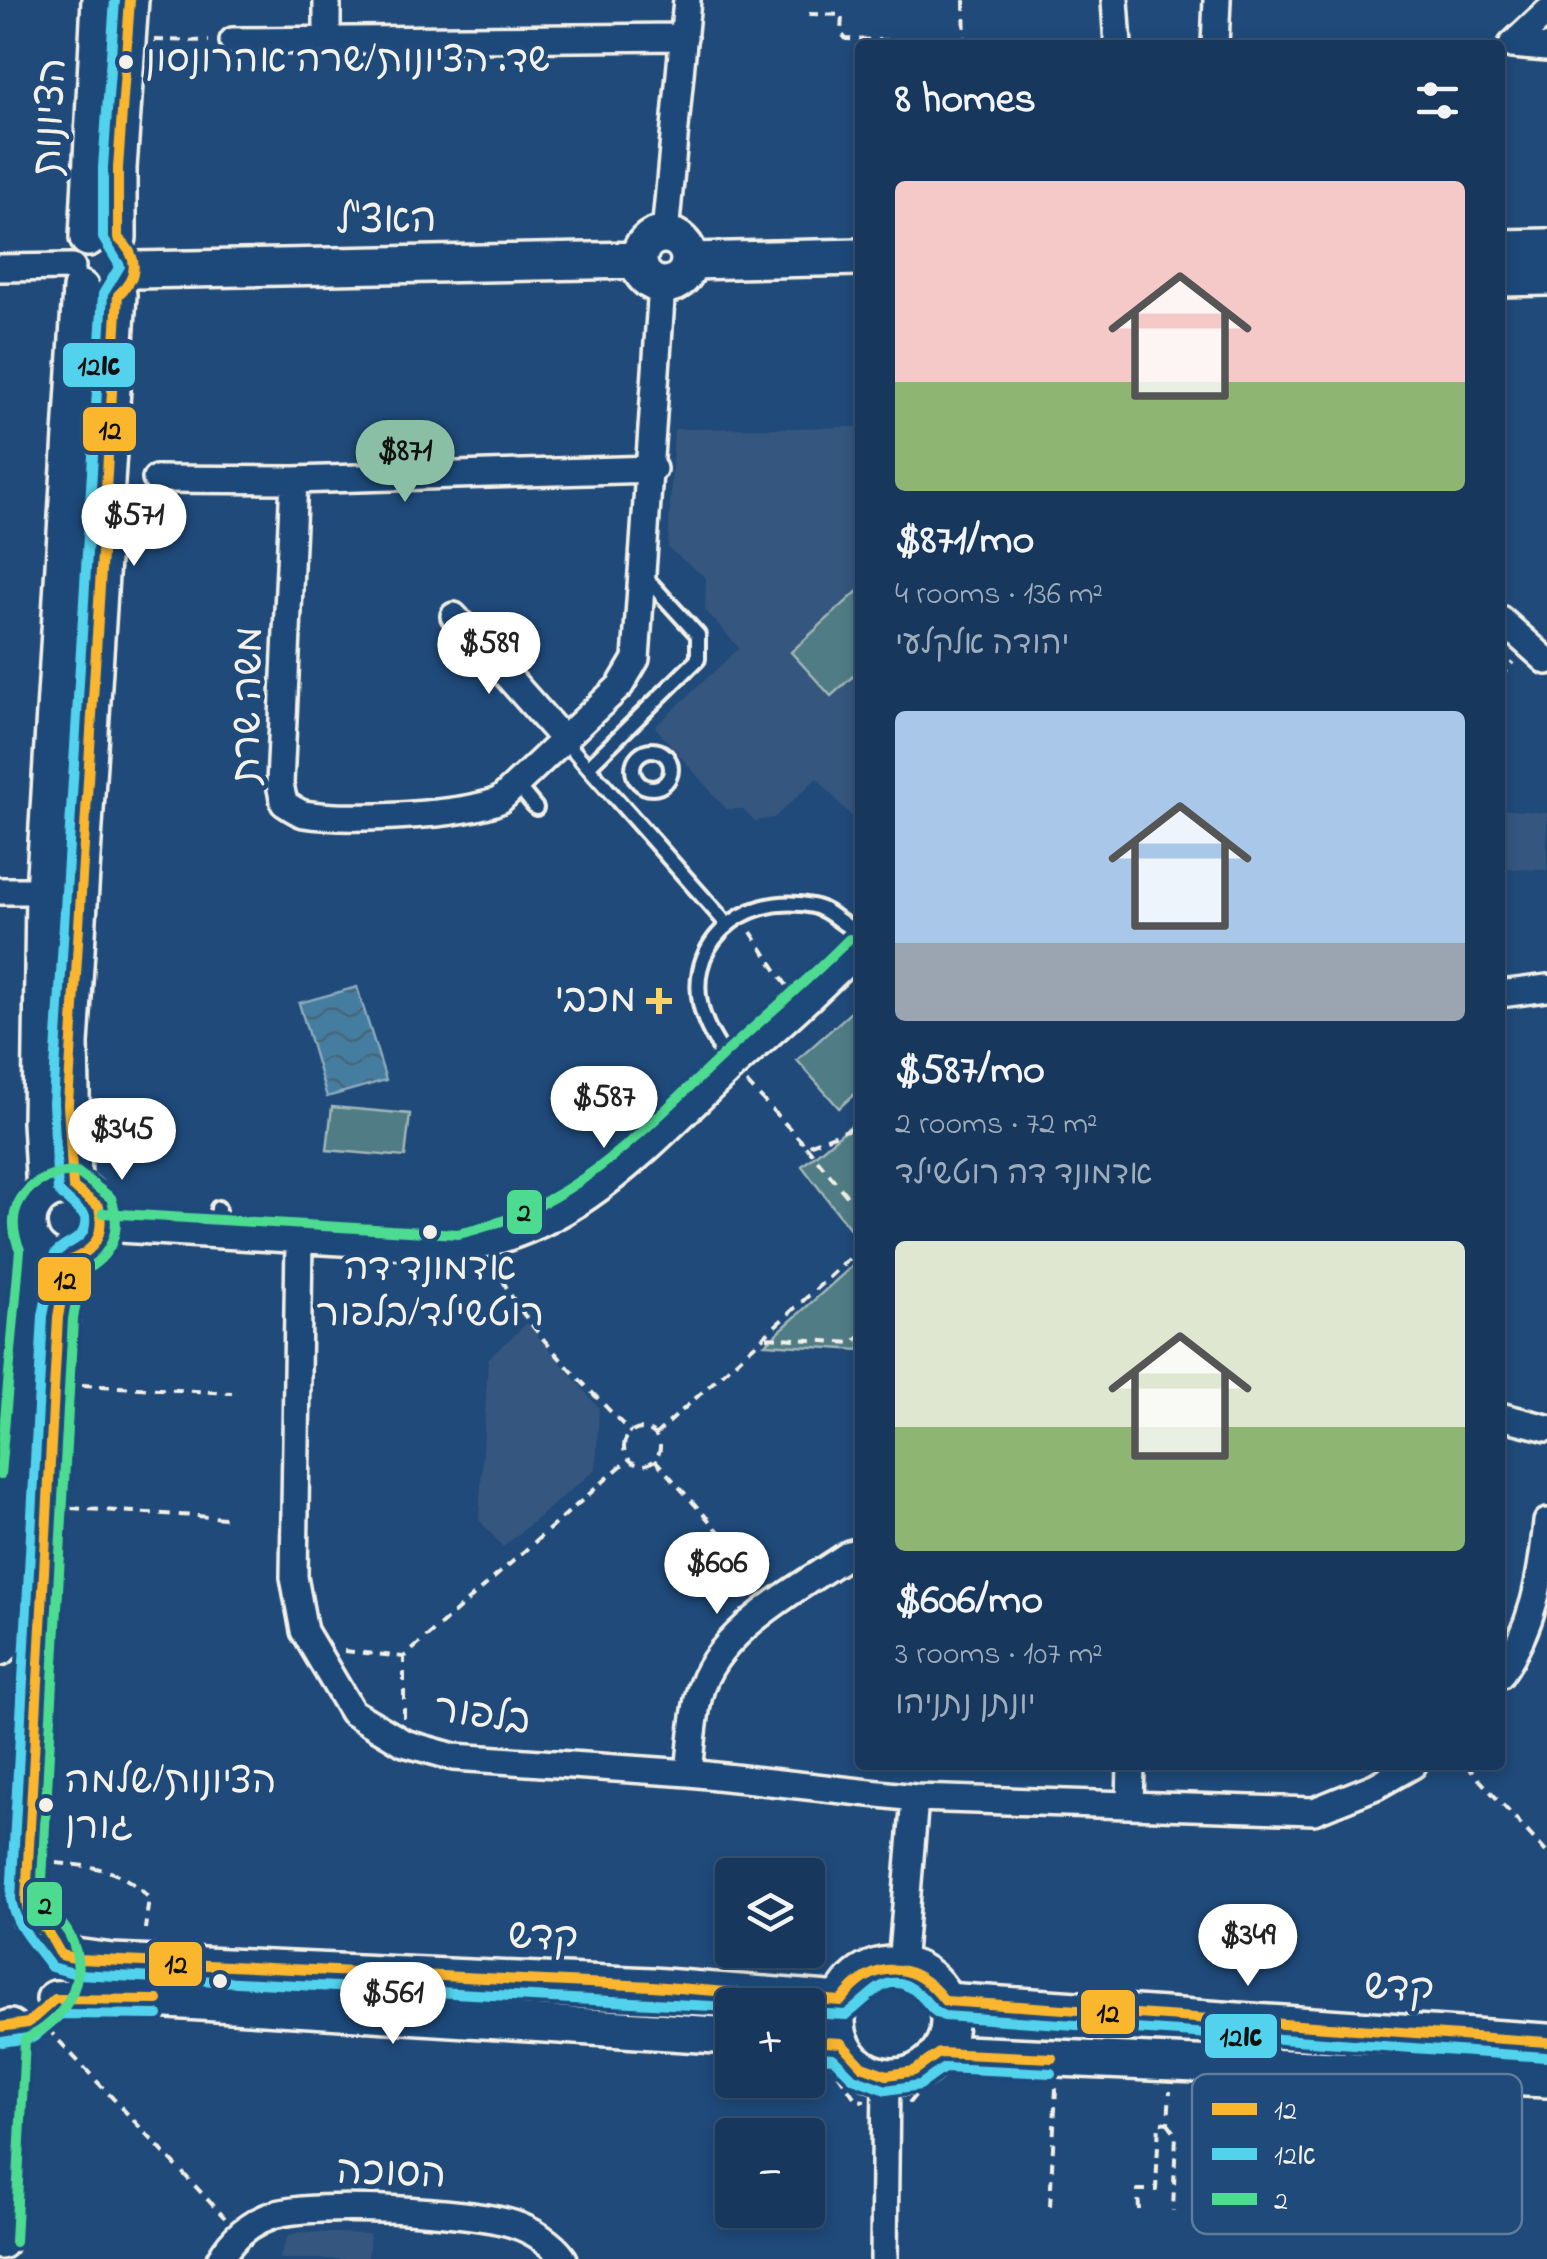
<!DOCTYPE html>
<meta charset="utf-8">
<style>
body{margin:0;font-family:"Indie Flower","Playpen Sans Hebrew",sans-serif;background:#244365;color:#f1f3f6;height:100vh;display:flex;flex-direction:column;font-size:38px;white-space:nowrap}
*{box-sizing:border-box;margin:0}
p{font-size:32px;color:#9eacbb}
.icon{flex:none;width:55px;height:55px;fill:none;stroke:currentColor;stroke-width:2;stroke-linecap:round;stroke-linejoin:round}
.map{position:relative;flex:1;overflow:hidden}
.details{position:absolute;left:855px;top:40px;width:650px;height:1730px;display:flex;flex-direction:column;background:#17385c;border-radius:10px;box-shadow:0 5px 15px #0003,0 0 0 2px #365272}
.details>*{flex:none}
.tools{position:absolute;left:715px;top:1858px;display:grid;gap:20px}
.tools a{display:grid;place-items:center;width:110px;height:110px;border-radius:10px;background:#17385c;box-shadow:0 5px 15px #0003,0 0 0 2px #365272;font-size:50px}
.price{position:absolute;translate:-50% -85px;padding:0 22px;border-radius:35px;background:#fff;color:#222;font-size:32px;line-height:65px;filter:drop-shadow(0 2px 5px #0008)}
.price::after{content:'';position:absolute;left:50%;top:60px;width:30px;height:22px;margin-left:-15px;background:inherit;clip-path:polygon(0 0,100% 0,50% 100%)}
.price.active{background:#8abfa5;color:#111}
ul{padding:0;list-style:none}
li{display:grid;align-content:center;gap:20px;height:530px;padding:0 40px}
li span{display:grid;place-items:center;height:310px;border-radius:10px;color:#555}
li>.icon{margin-inline-start:auto}
span .icon{width:180px;height:180px;fill:#fffc;stroke-width:1}
li b{font-size:42px}
h2{display:flex;justify-content:space-between;align-items:center;height:120px;padding:0 40px;font-size:42px}
.map>svg:first-child{display:block}
</style>
<div class="map">
<svg width="1547" height="2259" viewBox="0 0 1547 2259">
<defs>
<pattern id="water-waves" width="16" height="10" patternUnits="userSpaceOnUse" patternTransform="scale(2.5)"><rect width="16" height="10" fill="#457da0"/><path d="M0 5q4-4 8 0t8 0" fill="none" stroke="#476578"/></pattern>
</defs>
<rect width="100%" height="100%" fill="#1f4a7a"/>
<filter id="ink" filterUnits="userSpaceOnUse"><feTurbulence type="fractalNoise" baseFrequency=".01" numOctaves="2"/><feDisplacementMap in="SourceGraphic" scale="20" xChannelSelector="R" yChannelSelector="G"/><feConvolveMatrix kernelMatrix="1 2 1 2 8 2 1 2 1" color-interpolation-filters="sRGB"/></filter>
<g filter="url(#ink)">
<path fill="#35577e" d="M860,427V826L817,778L774,818L755,821L743,809H726L655,727L739,648L705,610L706,578L668,548L674,429Z
M1500,809L1547,813V870L1500,869Z
M527,1323L599,1408L596,1469L503,1547L479,1520L488,1359Z
M301,2232L370,2234L368,2259H279L288,2235Z"/>
<path fill="#507c85" stroke="#a2b6b6" stroke-width="2.5" d="M860,589V670L831,696L791,652Z
M860,1004V1089L839,1108L797,1060Z
M332,1107L410,1114L405,1157L327,1150Z
M860,1118V1242L802,1166Z
M860,1258V1350L765,1344L860,1259Z"/>
<path fill="url(#water-waves)" stroke="#8babbd" stroke-width="2.5" d="M357,987L386,1080L327,1097L299,1003Z"/>
<g fill="none" stroke-linecap="round" stroke-linejoin="round">
<g stroke="#f4f1e8" stroke-width="20">
<path id="lane" d="M565,741L725,922
M633 769a19 19 0 1 1 38 0a19 19 0 1 1-38 0Z
M588,767L698,659V635L645,577
M517,785L536,808
M733,1068C723,1053 711,1037 705,1020C677,947 743,891 813,906C831,910 843,927 860,933
M217,1236L218,1208"/>
</g>
<g stroke="#f4f1e8" stroke-width="32">
<path id="street" d="M1115,0L1118,45
M1547,12L1512,45L1547,48
M327,39V0
M233,41L684,37
M1215,45L1217,0
M665,234L687,0
M0,268L72,267
M156,479L294,480L653,469
M294,480L280,784L284,803C290,807 297,812 304,814C346,821 462,816 500,800L620,686L636,659L662,285
M454,616L565,741
M1500,619L1547,661
M0,891H44L58,884
M1500,994L1547,988
M102,1228L459,1249C577,1232 648,1146 732,1068C775,1029 820,991 860,949
M299,1241L294,1577L304,1631L352,1712L404,1743L454,1757L689,1773L915,1798L1314,1811L1376,1786L1413,1765
M1500,1416L1547,1428
M1500,1675C1534,1626 1541,1579 1547,1522
M689,1773C692,1747 693,1720 699,1695C714,1632 799,1588 849,1554L860,1551
M1130,1805L1131,1765
M901,1966L915,1798
M220,2259C232,2238 249,2223 273,2215C316,2202 469,2210 513,2224C532,2230 553,2243 564,2259
M884,2259L886,2077"/>
</g>
<g stroke="#f4f1e8" stroke-width="42">
<path id="secondary" d="M639 260a25 25 0 1 1 50 0a25 25 0 1 1-50 0Z
M88,238L100,0
M118,238V168L130,0
M1500,248L1547,247
M690,261L860,257
M135,270L639,260
M1500,278L1547,277
M28 1224a37 37 0 1 1 74 0a37 37 0 1 1-74 0Z
M73,1187L70,1044L118,295
M45,1192L41,1122L44,891L81,289
M0,1647L35,1247
M29,1916L26,1900L51,1396L68,1261
M61,1955L112,1962L652,1986L841,2001
M837 2021a56 56 0 1 1 112 0a56 56 0 1 1-112 0Z
M55,1999L106,1996L732,2036
M945,2001L1547,2042
M939,2053L1547,2079
M0,2241L10,2028"/>
</g>
<path stroke="#f4f1e8" stroke-width="4" stroke-dasharray="10 8" stroke-linecap="butt" d="M964,0L965,45
M809,14L842,15L841,33L846,39L965,43
M154,40L209,41
M1500,678L1513,662
M751,932L787,986
M747,1083L806,1146L860,1125
M580,1106L650,1111
M806,1146L860,1212
M497,1262C504,1309 596,1395 631,1433
M767,1337L852,1343L860,1337
M82,1385L232,1393
M624 1447a18 18 0 1 1 36 0a18 18 0 1 1-36 0Z
M655,1435L860,1249
M655,1460L765,1583
M71,1508L226,1518
M344,1651L404,1657
M404,1718V1657L629,1459
M1466,1765L1547,1853
M56,1863C95,1867 121,1868 149,1898L145,1929
M47,2028L225,2218
M808,2057L832,2065L856,2100L865,2101
M909,2103L928,2079
M1168,2123L1176,2134L1173,2211
M1050,2206L1056,2088
M1139,2210L1138,2190H1156L1159,2122L1168,2123L1170,2091
M1290,2217L1296,2095"/>
<use href="#lane" stroke="#1f4a7a" stroke-width="12"/>
<use href="#street" stroke="#1f4a7a" stroke-width="25"/>
<use href="#secondary" stroke="#1f4a7a" stroke-width="35"/>
<g stroke="#1f4a7a" stroke-width="18">
<path id="bus-1" d="M130,0L118,168V238C139,256 139,277 118,295L68,1104L73,1187L99,1207C105,1235 95,1252 68,1261L58,1317L26,1900L29,1916L47,1930L61,1955L79,1959L652,1986L841,2001C873,1959 913,1959 945,2001L1547,2042
M0,2027L28,2023L55,1999L158,2000
M808,2041L841,2043L862,2066L887,2075L914,2071L939,2053L1052,2058"/>
</g>
<g stroke="#1f4a7a" stroke-width="18">
<path id="bus-2" d="M115,0L103,167V238L120,266L103,294L53,1103L58,1191L85,1216C88,1242 68,1239 55,1254L43,1316L11,1899C15,1927 35,1944 51,1967L77,1974L732,2007
M808,2013L846,2015C870,1999 888,1964 920,1995C929,2003 932,2012 944,2016L1546,2057
M2,2042L34,2037L61,2014L158,2015
M808,2056L833,2058L853,2078L886,2090L920,2085L944,2068L1051,2073"/>
</g>
<g stroke="#1f4a7a" stroke-width="18">
<path id="bus-3" d="M103,1213L458,1234C574,1208 637,1136 720,1058C763,1018 808,981 849,939
M0,1475L20,1250C0,1204 32,1173 77,1172L111,1198C123,1230 112,1257 81,1272L73,1319L41,1898C48,1913 63,1921 70,1936C91,1979 65,2021 25,2039L15,2242"/>
</g>
<use href="#bus-1" stroke="#fab62d" stroke-width="10"/>
<use href="#bus-2" stroke="#53d2ee" stroke-width="10"/>
<use href="#bus-3" stroke="#4ddb92" stroke-width="10"/>
</g>
</g>
<g fill="#f4f1e8" stroke="#1f4a7a" stroke-width="4">
<circle cx="126" cy="62" r="9"/>
<circle cx="430" cy="1232" r="9"/>
<circle cx="46" cy="1805" r="9"/>
<circle cx="220" cy="1981" r="9"/>
</g>
<path fill="#ffd166" stroke="#1f4a7a" stroke-width="4" d="M654 986h10v10h10v10h-10v10h-10v-10h-10v-10h10z"/>
<g text-anchor="middle" dominant-baseline="central" stroke-width="9" stroke-linejoin="round" paint-order="stroke">
<g font-size="38" fill="#f4f1e8" stroke="#1f4a7a" text-anchor="start">
<text x="145" y="62">שד. הציונות/שרה אהרונסון</text>
<text x="430" y="1270" text-anchor="middle">אדמונד דה<tspan x="430" dy="46">רוטשילד/בלפור</tspan></text>
<text x="65" y="1783">הציונות/שלמה<tspan x="65" dy="46">גורן</tspan></text>
</g>
<g font-size="40" fill="#f4f1e8" stroke="#1f4a7a">
<text transform="translate(52 117) rotate(-87)">הציונות</text>
<text transform="translate(386 222) rotate(-1)">האצ"ל</text>
<text transform="translate(250 705) rotate(-89)">משה שרת</text>
<text transform="translate(482 1717) rotate(8)">בלפור</text>
<text transform="translate(543 1939) rotate(3)">קדש</text>
<text transform="translate(1399 1990) rotate(4)">קדש</text>
<text transform="translate(391 2175) rotate(2)">הסוכה</text>
</g>
<g font-size="40" fill="#f4f1e8" stroke="#1f4a7a" text-anchor="end">
<text x="636" y="1001">מכבי</text>
</g>
</g>
<rect x="1192" y="2074" width="330" height="160" rx="15" fill="#1f4a7a" stroke="#5f7c9b" stroke-width="2.5"/>
<rect x="1212" y="2103" width="45" height="12" fill="#fab62d"/>
<rect x="1212" y="2148" width="45" height="12" fill="#53d2ee"/>
<rect x="1212" y="2193" width="45" height="12" fill="#4ddb92"/>
<g font-size="28" fill="#f4f1e8">
<text x="1274" y="2119">12</text>
<text x="1274" y="2164">12א</text>
<text x="1274" y="2209">2</text>
</g>
<g stroke="#1f4a7a" stroke-width="4">
<rect x="61" y="341" width="76" height="48" rx="10" fill="#53d2ee"/>
<rect x="81" y="405" width="57" height="48" rx="10" fill="#fab62d"/>
<rect x="505" y="1188" width="39" height="48" rx="10" fill="#4ddb92"/>
<rect x="36" y="1255" width="57" height="48" rx="10" fill="#fab62d"/>
<rect x="25" y="1880" width="39" height="48" rx="10" fill="#4ddb92"/>
<rect x="147" y="1940" width="57" height="48" rx="10" fill="#fab62d"/>
<rect x="1079" y="1988" width="58" height="48" rx="10" fill="#fab62d"/>
<rect x="1203" y="2012" width="76" height="48" rx="10" fill="#53d2ee"/>
</g>
<g font-size="28" text-anchor="middle" font-weight="bold" fill="#111">
<text x="99" y="375">12א</text>
<text x="110" y="439">12</text>
<text x="524" y="1221">2</text>
<text x="65" y="1289">12</text>
<text x="45" y="1914">2</text>
<text x="176" y="1973">12</text>
<text x="1108" y="2022">12</text>
<text x="1241" y="2046">12א</text>
</g>
</svg>
<div class="tools">
<a><svg class="icon" aria-label="layers" viewBox="0 0 24 24"><path d="M12 4l9 5-9 5-9-5zM3 14l9 5 9-5"/></svg></a>
<a>+</a>
<a>−</a>
</div>
<b class="price active" style="left:405px;top:505px">$871</b>
<b class="price" style="left:134px;top:569px">$571</b>
<b class="price" style="left:489px;top:697px">$589</b>
<b class="price" style="left:604px;top:1151px">$587</b>
<b class="price" style="left:122px;top:1183px">$345</b>
<b class="price" style="left:717px;top:1617px">$606</b>
<b class="price" style="left:1248px;top:1989px">$349</b>
<b class="price" style="left:393px;top:2047px">$561</b>
<section class="details">
<h2>8 homes<svg class="icon" aria-label="filters" viewBox="0 0 24 24"><path d="M4 7h16M4 17h16"/><circle cx="9" cy="7" r="2"/><circle cx="15" cy="17" r="2"/></svg></h2>
<ul>
<li><span style="background:linear-gradient(#f6c9c9 65%,#8fb573 0)"><svg class="icon" aria-label="home" viewBox="0 0 24 24"><path d="M3 11l9-7 9 7M6 9v11h12V9"/></svg></span><div><b>$871/mo</b><p>4 rooms · 136 m²</p><p>יהודה אלקלעי</p></div></li>
<li><span style="background:linear-gradient(#a9c7e8 75%,#9aa5b1 0)"><svg class="icon" aria-label="home" viewBox="0 0 24 24"><path d="M3 11l9-7 9 7M6 9v11h12V9"/></svg></span><div><b>$587/mo</b><p>2 rooms · 72 m²</p><p>אדמונד דה רוטשילד</p></div></li>
<li><span style="background:linear-gradient(#dfe7d0 60%,#8fb573 0)"><svg class="icon" aria-label="home" viewBox="0 0 24 24"><path d="M3 11l9-7 9 7M6 9v11h12V9"/></svg></span><div><b>$606/mo</b><p>3 rooms · 107 m²</p><p>יונתן נתניהו</p></div></li>
</ul>
</section>
</div>
